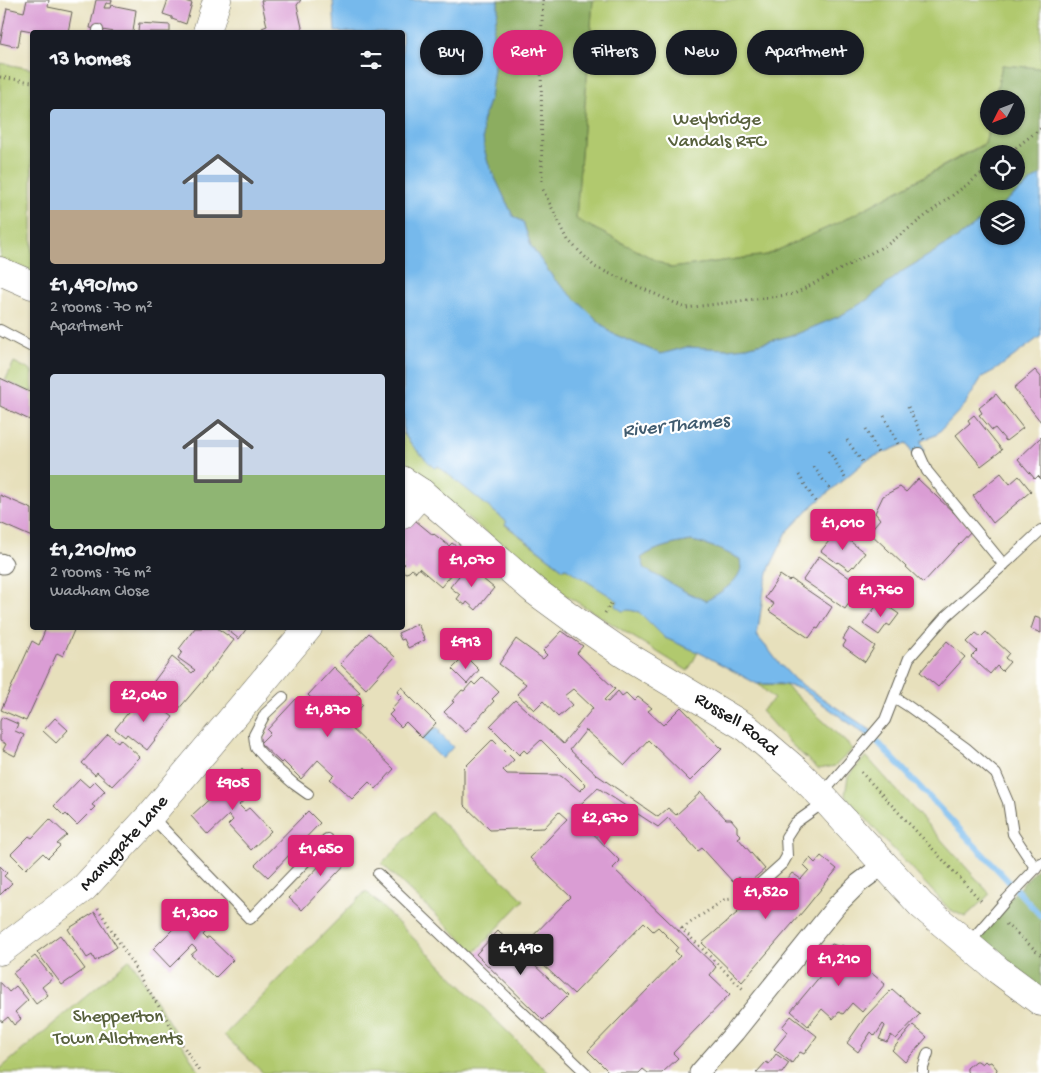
<!DOCTYPE html>
<meta charset="utf-8">
<style>
body{margin:0;font-family:"Gochi Hand",sans-serif;background:#20242c;color:#f1f3f6;height:100vh;display:flex;flex-direction:column;font-size:19px;white-space:nowrap}
*{box-sizing:border-box;margin:0}
p{font-size:16px;color:#9ea1a6}
.icon{flex:none;width:28px;height:28px;fill:none;stroke:currentColor;stroke-width:2;stroke-linecap:round;stroke-linejoin:round}
.map{position:relative;flex:1;overflow:hidden}
.drawer{position:absolute;left:30px;top:30px;width:375px;height:600px;display:flex;flex-direction:column;background:#171b24;border-radius:5px;box-shadow:0 1px 4px #0004}
.drawer>*{flex:none}
.hud{position:absolute;left:420px;top:30px;width:475px;height:45px;display:flex;gap:10px}
.needle{width:32px;rotate:228deg}
.controls{position:absolute;left:980px;top:90px;display:grid;gap:10px}
.controls a{display:grid;place-items:center;width:45px;height:45px;border-radius:50%;background:#171b24;box-shadow:0 1px 4px #0004;font-size:25px}
.price{position:absolute;translate:-50% -42px;padding:0 11px;border-radius:5px;background:#db2777;color:#fff;font-size:16px;line-height:32px;filter:drop-shadow(0 1px 2px #0008)}
.price::after{content:'';position:absolute;left:50%;top:30px;width:15px;height:11px;margin-left:-8px;background:inherit;clip-path:polygon(0 0,100% 0,50% 100%)}
.price.on{background:#222;color:#fff}
ul{padding:0;list-style:none}
li{display:grid;align-content:center;gap:10px;height:265px;padding:0 20px}
li span{display:grid;place-items:center;height:155px;border-radius:5px;color:#555}
li>.icon{margin-inline-start:auto}
span .icon{width:90px;height:90px;fill:#fffc;stroke-width:1}
li b{font-size:21px}
h2{display:flex;justify-content:space-between;align-items:center;height:60px;padding:0 20px;font-size:21px}
.pill{padding:0 18px;border-radius:22px;background:#171b24;box-shadow:0 1px 4px #0004;font-size:18px;line-height:45px}
.pill.on{background:#db2777;color:#fff}
.map>svg:first-child{display:block}
</style>
<div class="map">
<svg width="1041" height="1073" viewBox="0 0 1041 1073">
<rect width="100%" height="100%" fill="#fff"/>
<filter id="ink" filterUnits="userSpaceOnUse"><feTurbulence type="fractalNoise" baseFrequency=".02" numOctaves="2"/><feDisplacementMap in="SourceGraphic" scale="10" xChannelSelector="R" yChannelSelector="G"/><feConvolveMatrix kernelMatrix="1 2 1 2 8 2 1 2 1" color-interpolation-filters="sRGB"/></filter>
<filter id="wash" filterUnits="userSpaceOnUse"><feTurbulence type="fractalNoise" baseFrequency=".0096" numOctaves="4" result="noise"/><feDisplacementMap in="SourceGraphic" scale="20" xChannelSelector="R" yChannelSelector="G"/><feGaussianBlur stdDeviation="1.12" result="paint"/><feColorMatrix in="noise" values="0 0 0 0 0 0 0 0 0 0 0 0 0 0 0 0 0 1.4 0 .05"/><feComposite in="paint" operator="in"/></filter>
<g filter="url(#wash)">
<rect width="100%" height="100%" fill="#e7e0bc"/>
<path fill="#b1c96e" stroke="#667245" d="M593,0H1041V68H1039L1002,65L995,99H989V126L985,143L840,222L767,255L671,268L601,232L592,231L576,219Z
M0,63L32,69V274L0,261Z
M14,362L32,371V393L5,381Z
M402,433L413,446L435,468L437,465L507,522L505,525L563,569L566,568L619,601L629,610L639,612L665,638L698,652L688,671L551,586L521,561L423,481L417,473L403,464Z
M758,684L785,685L853,749L835,766L818,769L792,745L761,711L774,699Z
M866,756L990,894L965,917L949,909L883,838L845,795L848,777Z
M431,812L524,900L475,952L382,864Z
M366,891L549,1073H263L224,1035Z
M130,959L200,1073H0V1069Z"/>
<path fill="#8cad61" stroke="#54643e" fill-rule="evenodd" d="M498,0H593L576,219L671,268L767,255L840,222L985,144L989,126H1016V99H995L1002,65L1039,68H1041V174L996,209H989V214L959,237L903,271L867,300L840,316L797,334L747,347L727,349L687,347L661,354L611,333L554,279L531,246L523,222L513,216L488,163L484,148L482,122L490,98L494,68L493,30L498,11ZM989,154H1016V181H989Z
M691,541C710,544 723,551 740,559C740,562 741,565 741,568C738,583 718,594 706,601L684,591L645,569L641,558C656,547 673,544 691,541Z
M1041,864V1002L968,944Z"/>
<path fill="#76b9ec" stroke="#496a84" fill-rule="evenodd" d="M333,0H498V11L493,30L494,68L490,98L482,122L484,148L488,163L513,216L523,222L531,246L554,279L611,333L661,354L687,347L727,349L747,347L797,334L840,316L867,300L903,271L959,237L989,214V236H1016V209H996L1041,174V336L997,369L982,377L965,405L936,435L921,441L924,451L913,456L907,443L866,460L863,463L810,508L787,532L770,567L765,584L757,636L769,650L778,662L795,680L875,733L870,738L800,688L780,684H757L702,654L665,638L639,612L629,610L622,611L615,606L618,601L566,568L563,569L505,524L507,522L438,466L434,468L413,446L403,433L402,32H335ZM691,541C710,544 723,551 740,559C740,562 741,565 741,568C738,583 718,594 706,601L684,591L645,569L641,558C656,547 673,544 691,541Z
M437,727L440,731L439,733L453,747L442,759L422,739L434,728L435,730Z"/>
<g fill="none" stroke-linecap="round" stroke-linejoin="round">
<path stroke="#76b9ec" stroke-width="6" d="M872,736L1041,916"/>
</g>
<g id="blocks">
<path fill="#da9dd4" d="M27,0H49L48,7L72,12L68,32H37L21,29L18,47L0,43L7,8L24,12Z
M96,0H112L111,4L106,3L104,8H110L111,5L136,10L133,32H114L90,28Z
M168,0H180L192,3L186,24L172,19V17L163,14Z
M261,0H301L297,5L303,32H263L262,28L267,26Z
M139,23L170,25V32H138Z
M1035,370L1041,377V422L1014,388Z
M0,378L32,393V421L0,406Z
M996,394L1023,428L1006,441L995,428L992,430L979,415L982,413L979,408Z
M974,415L1002,450L981,466L956,435L970,423L968,420Z
M1041,437V479L1038,476L1035,479L1018,459Z
M1001,473L1010,484L1019,476L1031,491L993,523L973,496Z
M918,479L972,530L923,583L869,532L880,519L875,513L883,496L900,487L906,492Z
M0,495L32,509V537L0,523Z
M410,516L433,535L434,534L449,546L452,543L465,553L462,557L465,559L441,587L419,568L416,572L412,569L409,572L406,573L402,571V567L405,564L402,563V525Z
M837,531L865,553L854,567L853,566L849,570L838,562L837,563L821,551Z
M819,556L861,586L845,609L803,580Z
M467,566L494,588L476,610L467,602L465,605L457,599L460,595L450,587Z
M780,575L789,581L791,579L832,607L818,629L816,628L809,638L769,611L774,604L765,598Z
M880,601L899,614L890,626L887,624L879,635L863,624Z
M1035,617L1041,619V633L1031,629Z
M418,624L425,640L408,648L404,639L401,640L398,633Z
M46,628H75L63,656L57,653L26,721L1,710L32,641L39,645Z
M195,628H217L234,640L205,678L177,711L149,688L172,657L192,673L195,670L178,658L182,652L179,649Z
M225,628H247L239,639Z
M850,628L875,646L865,662L843,646L846,641L843,639Z
M562,631L583,646L577,653L615,689L604,700L608,702L618,691L622,696L626,693L634,701L638,697L652,708L648,711L663,725L681,707L722,749L690,781L648,740L625,765L586,730L570,750L597,775L658,817L668,808L676,815L701,792L726,819H731L737,826V832L741,836L738,838L765,869L745,886L739,877L733,882L702,848L698,851L668,818L658,827L598,788L572,812L620,861L613,868L716,967L710,975L730,994L673,1053L678,1058L662,1073H648L643,1069L639,1073H610L588,1051L680,956L675,951L678,947L658,927L653,931L644,922L574,994L523,946L571,897L530,858L567,819L559,812L544,828L490,830L464,805V768L493,739L514,760L503,770L507,774L561,775L580,791L586,785L541,740L527,753L524,750L519,755L490,726L515,700L563,744L593,708L573,689L564,696L572,705L558,717L543,701L534,710L517,694L526,684L499,664L516,639L543,659L547,655L543,651Z
M986,632L1009,653L1005,658L1010,662L1002,671L997,666L990,674L971,657L977,651L967,642L976,633L981,637Z
M369,633L395,657L366,689L340,664Z
M947,641L965,657L938,687L920,672Z
M465,656L479,670L467,684L452,669Z
M334,667L360,692L354,697L363,705L346,723L394,769L376,789L369,782L352,799L330,779L334,775L318,760L301,779L283,761L281,763L260,743L270,733L267,730L296,699L308,710L315,702L308,695Z
M483,677L499,692L492,699L494,701L466,732L444,712L454,702L452,701L462,690L464,691L472,682L475,685Z
M401,687L407,692L406,693L436,723L422,738L406,722L401,727L389,715L393,711L391,709L402,697L397,692Z
M139,699L147,705L151,700L173,717L147,750L127,734L125,737L115,729Z
M2,717L18,724L15,731L24,735L15,756L3,750L6,744L0,741V721Z
M55,718L68,730L56,743L43,731Z
M108,734L118,742L120,739L140,757L112,786L97,772L95,775L82,763Z
M242,769L259,787L239,805L245,811L249,808L271,831L251,850L228,825L233,820L229,815L208,835L191,816Z
M80,779L89,787L95,781L105,791L92,805L95,807L77,825L66,814L64,816L54,806Z
M308,811L320,823L268,877L255,865Z
M50,819L67,835L57,844L60,846L48,858L43,853L26,869L11,854L29,836L32,838Z
M340,844L353,856L302,910L289,898Z
M821,856L837,869L805,909L742,982L702,943L773,882L788,895L793,890L784,883L792,873L801,879L809,870L804,865L810,858L815,863Z
M0,866L7,873L4,876L12,883L0,895Z
M202,900L219,917L202,935L206,939L209,937L233,960L215,978L191,955L197,950L192,945L170,967L153,949Z
M95,912L117,947L95,961L92,955L87,958L68,929Z
M498,931L567,996L543,1020L476,954Z
M60,935L85,969L62,985L37,952Z
M832,944L840,947L842,945L862,962L860,964L885,984L862,1012L852,1003L843,1014L839,1012L833,1019L822,1009L808,1026L791,1011L821,975L819,973L831,959L828,957L827,949Z
M35,956L53,978L42,987L48,995L36,1004L13,973Z
M0,982L9,992L16,986L28,1000L15,1012L21,1019L14,1025L8,1017L2,1022L0,1019Z
M892,989L920,1014L896,1039L891,1035L887,1042L879,1039L885,1026L883,1024L875,1036L871,1032L858,1052L847,1043L865,1017Z
M791,1016L817,1036L804,1054L800,1052L792,1063L774,1049L788,1032L782,1027Z
M913,1025L927,1037L905,1062L892,1050Z
M776,1054L789,1063L782,1073H756L766,1062L769,1064Z
M975,1061H978L982,1064L985,1061L987,1063L991,1062L997,1069L996,1073H968L967,1071V1068Z"/>
</g>
</g>
<g filter="url(#ink)">
<use href="#blocks" fill-opacity="0" stroke="#636154" stroke-width="1"/>
<g fill="none" stroke-linecap="round" stroke-linejoin="round">
<g stroke="#636154" stroke-width="12">
<path id="lane" d="M98,32V30
M0,330L32,347
M919,453L927,471L1004,565
M283,697L265,714L254,735L255,743L256,748L267,760L294,784L308,794
M894,697L908,706L966,748L996,774L1008,802L1013,834L1036,869
M822,794L885,720L909,658L945,617L1008,561L1041,530
M151,816L250,919L327,839
M378,874L586,1073
M745,897L783,863L787,856L786,837L795,823L816,808L825,801
M969,943L1007,899L1041,863
M923,1073V1068L928,1053"/>
</g>
<g stroke="#636154" stroke-width="21">
<path id="street" d="M0,563L3,564
M699,1073L735,1032L837,905L859,883L883,865"/>
</g>
<g stroke="#636154" stroke-width="29">
<g id="secondary">
<path d="M207,32L217,0"/>
<path d="M0,271L32,285"/>
<path id="s1" d="M402,480L422,493L535,591L576,621L624,654L747,728L797,771L821,795L921,905L998,970L1041,1002"/>
<path d="M402,515L422,493"/>
<path id="s2" d="M0,951L84,888L150,816L308,628"/>
</g>
</g>
<path stroke="#636154" stroke-width="3" stroke-dasharray="1 4" stroke-linecap="butt" d="M543,0L541,43L542,188L568,240L595,267L686,308L794,294L888,244L989,168
M0,77L32,82
M1008,154L1041,128
M908,407L924,439
M884,416L899,446
M866,429L879,455
M847,440L863,463
M829,451L845,478
M814,467L831,491
M799,475L816,503
M605,613L612,602
M861,772L983,903
M98,908L200,1073
M1006,924L1041,955
M681,928L744,990
M678,931L724,900L732,899"/>
<use href="#lane" stroke="#fff" stroke-width="10"/>
<use href="#street" stroke="#fff" stroke-width="19"/>
<use href="#secondary" stroke="#fff" stroke-width="28"/>
</g>
</g>
<g text-anchor="middle" dominant-baseline="central" stroke-width="4.5" stroke-linejoin="round" paint-order="stroke">
<g font-size="19" fill="#58613d" stroke="#fff">
<text x="717" y="120">Weybridge<tspan x="717" dy="22">Vandals RFC</tspan></text>
<text x="118" y="1017">Shepperton<tspan x="118" dy="22">Town Allotments</tspan></text>
</g>
<g font-size="19" fill="#1c1c1c" stroke="#fff">
<text stroke="none"><textPath href="#s1" startOffset="415">Russell Road</textPath></text>
<text stroke="none"><textPath href="#s2" startOffset="165">Manygate Lane</textPath></text>
</g>
<g font-size="20" font-style="italic" fill="#405b6f" stroke="#fff">
<text transform="translate(676 427) rotate(-6)">River Thames</text>
</g>
</g>
</svg>
<div class="controls">
<a><svg class="needle" viewBox="-14 -14 28 28"><path d="M0-13l5 13h-10z" fill="#e53935"/><path d="M0 13l5-13h-10z" fill="#9ea1a6"/></svg></a>
<a><svg class="icon" aria-label="locate" viewBox="0 0 24 24"><circle cx="12" cy="12" r="6"/><path d="M12 2v4M12 18v4M2 12h4M18 12h4"/></svg></a>
<a><svg class="icon" aria-label="layers" viewBox="0 0 24 24"><path d="M12 4l9 5-9 5-9-5zM3 14l9 5 9-5"/></svg></a>
</div>
<b class="price" style="left:843px;top:551px">£1,010</b>
<b class="price" style="left:472px;top:588px">£1,070</b>
<b class="price" style="left:881px;top:618px">£1,760</b>
<b class="price" style="left:466px;top:670px">£913</b>
<b class="price" style="left:144px;top:723px">£2,040</b>
<b class="price" style="left:328px;top:738px">£1,870</b>
<b class="price" style="left:233px;top:811px">£905</b>
<b class="price" style="left:605px;top:846px">£2,670</b>
<b class="price" style="left:321px;top:877px">£1,650</b>
<b class="price" style="left:766px;top:920px">£1,520</b>
<b class="price" style="left:195px;top:941px">£1,300</b>
<b class="price on" style="left:521px;top:976px">£1,490</b>
<b class="price" style="left:839px;top:987px">£1,210</b>
<div class="hud">
<a class="pill">Buy</a>
<a class="pill on">Rent</a>
<a class="pill">Filters</a>
<a class="pill">New</a>
<a class="pill">Apartment</a>
</div>
<section class="drawer">
<h2>13 homes<svg class="icon" aria-label="filters" viewBox="0 0 24 24"><path d="M4 7h16M4 17h16"/><circle cx="9" cy="7" r="2"/><circle cx="15" cy="17" r="2"/></svg></h2>
<ul>
<li><span style="background:linear-gradient(#a9c7e8 65%,#b9a48a 0)"><svg class="icon" aria-label="home" viewBox="0 0 24 24"><path d="M3 11l9-7 9 7M6 9v11h12V9"/></svg></span><div><b>£1,490/mo</b><p>2 rooms · 70 m²</p><p>Apartment</p></div></li>
<li><span style="background:linear-gradient(#c9d6e8 65%,#8fb573 0)"><svg class="icon" aria-label="home" viewBox="0 0 24 24"><path d="M3 11l9-7 9 7M6 9v11h12V9"/></svg></span><div><b>£1,210/mo</b><p>2 rooms · 76 m²</p><p>Wadham Close</p></div></li>
</ul>
</section>
</div>
